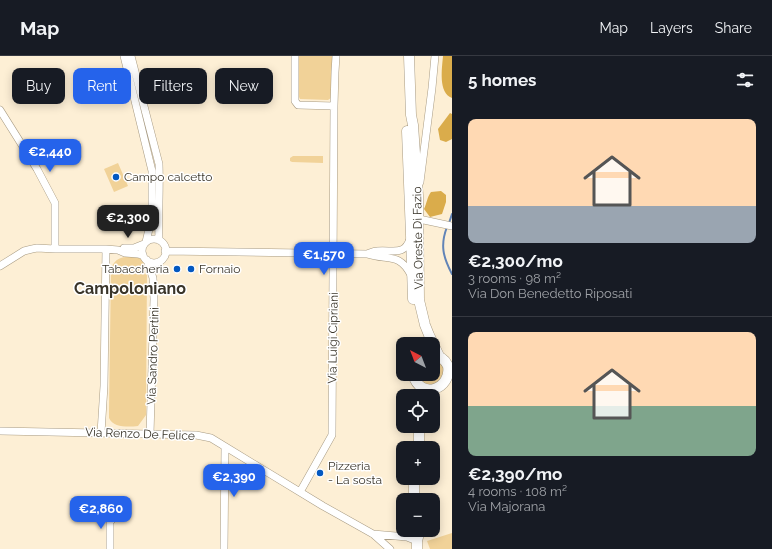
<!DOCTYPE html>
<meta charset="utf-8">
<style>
body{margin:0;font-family:Raleway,sans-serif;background:#242831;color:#f1f3f6;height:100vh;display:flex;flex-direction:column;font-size:15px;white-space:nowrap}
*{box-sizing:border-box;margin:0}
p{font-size:13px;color:#9ea1a6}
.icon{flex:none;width:22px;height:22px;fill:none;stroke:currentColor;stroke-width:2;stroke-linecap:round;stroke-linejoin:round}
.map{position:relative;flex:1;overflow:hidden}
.sheet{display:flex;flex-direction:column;background:#171b24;width:320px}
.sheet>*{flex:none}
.hud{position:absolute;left:12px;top:12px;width:380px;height:36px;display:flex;gap:8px}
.needle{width:26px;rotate:318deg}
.fabs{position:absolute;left:396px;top:281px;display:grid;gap:8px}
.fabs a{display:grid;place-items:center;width:44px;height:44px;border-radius:8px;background:#171b24;box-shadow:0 2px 10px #0003;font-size:20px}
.price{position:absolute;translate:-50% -34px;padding:0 9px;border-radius:8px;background:#2563eb;color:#fff;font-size:13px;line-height:26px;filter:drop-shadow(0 1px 2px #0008)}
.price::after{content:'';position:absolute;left:50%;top:24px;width:12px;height:9px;margin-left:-6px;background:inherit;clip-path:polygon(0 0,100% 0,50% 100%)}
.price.current{background:#222;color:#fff}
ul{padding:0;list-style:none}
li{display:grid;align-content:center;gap:8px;height:212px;padding:0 16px}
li+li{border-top:1px solid #363941}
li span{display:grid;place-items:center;height:124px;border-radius:8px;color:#555}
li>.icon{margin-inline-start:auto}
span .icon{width:72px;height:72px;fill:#fffc;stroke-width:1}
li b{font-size:17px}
h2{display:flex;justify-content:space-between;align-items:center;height:48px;padding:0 16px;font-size:17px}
.tag{padding:0 14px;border-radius:8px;background:#171b24;box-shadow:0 2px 10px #0003;font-size:14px;line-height:36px}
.tag.current{background:#2563eb;color:#fff}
header{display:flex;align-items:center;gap:24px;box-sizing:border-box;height:56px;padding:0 20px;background:#171b24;border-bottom:1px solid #363941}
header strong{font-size:19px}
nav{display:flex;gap:22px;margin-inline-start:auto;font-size:14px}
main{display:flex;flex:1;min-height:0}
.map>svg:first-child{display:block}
</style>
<header>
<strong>Map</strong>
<nav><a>Map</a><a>Layers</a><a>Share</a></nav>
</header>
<main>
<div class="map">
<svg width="452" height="493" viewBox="0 0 452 493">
<rect width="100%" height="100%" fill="#fdefd5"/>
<path fill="#f1d298" d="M299,0H333L332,39L331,42L328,44L300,43L299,41Z
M293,100H323V107L292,106L290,105V102Z
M118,107L128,130L114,136L104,113Z
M130,200C142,202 144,203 147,214L146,359L138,370C129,371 113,372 109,362C109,360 109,357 109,355L111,212C116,202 120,202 130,200Z
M433,303L437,304L444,310L443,323L432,330L423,328L418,318H433Z
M452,477V493H430L427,485Z"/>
<path fill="#daac4b" d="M443,0H452V42C438,37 442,12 443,0Z
M450,57L452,58V83L446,86L440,84L438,73Z
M441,135L446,139V146L442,158L430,161L424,153C427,147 427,141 431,136Z"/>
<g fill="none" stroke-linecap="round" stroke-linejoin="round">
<path stroke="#6284b7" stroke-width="2" d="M449,167L452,158
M447,171C440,189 443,201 452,218"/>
<g stroke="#a89b83" stroke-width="8">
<path id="street" d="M124,0L152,115V160L146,186
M131,0L159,108C160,133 158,158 159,184
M295,0V45L298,49L334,50
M0,54L37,113L55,147V193
M420,126L432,32L435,0
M419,163L452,170
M142 195a12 12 0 1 1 24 0a12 12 0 1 1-24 0Z
M124,192H134L144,188
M165,195L367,198C388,205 399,196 411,219
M367,198C370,197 374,195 377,195C391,193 404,201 410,183
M147,204L153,222L154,243L150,378
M0,210L24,195L32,193L37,192L55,193H106L118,194L125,197L138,198L143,199
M0,375L196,379L211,382L323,450L373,478L390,493
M101,377L104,330L106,193
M300,436L332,379L334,50L335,16L336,0
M373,478L407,481L417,485
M110,493V466L114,461
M224,493L225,392"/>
</g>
<g stroke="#a89b83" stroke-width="11">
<path id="secondary" d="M409,0L411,59L413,69L418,140L419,244L425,269L429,279L439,300
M407,75L411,179L413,243
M413,318C420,345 452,333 448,310C445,303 440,300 433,299
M419,370V392
M414,422V444
M417,493V485L420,474"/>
</g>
<use href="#street" stroke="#fff" stroke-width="7"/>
<use href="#secondary" stroke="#fff" stroke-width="10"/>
</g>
<g fill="#0358c1" stroke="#fff" stroke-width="1.5">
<circle cx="116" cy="121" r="4"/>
<circle cx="177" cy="213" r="4"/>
<circle cx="191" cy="213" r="4"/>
<circle cx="320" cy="417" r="4"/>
</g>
<g text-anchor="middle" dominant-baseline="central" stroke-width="3" stroke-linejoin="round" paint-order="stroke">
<g font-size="12" fill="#393429" stroke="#fff" text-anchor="start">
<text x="124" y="121">Campo calcetto</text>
<text x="169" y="213" text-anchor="end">Tabaccheria</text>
<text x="199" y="213">Fornaio</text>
<text x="328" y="410">Pizzeria<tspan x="328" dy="14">- La sosta</tspan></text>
</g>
<g font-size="12" fill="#393429" stroke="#fff">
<text transform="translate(418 182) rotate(-91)">Via Oreste Di Fazio</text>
<text transform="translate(333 282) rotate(-89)">Via Luigi Cipriani</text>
<text transform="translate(153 300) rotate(-88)">Via Sandro Pertini</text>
<text transform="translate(140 378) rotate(2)">Via Renzo De Felice</text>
</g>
<g font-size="16" font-weight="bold" fill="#393429" stroke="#fff">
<text x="130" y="232">Campoloniano</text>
</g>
</g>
</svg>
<div class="fabs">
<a><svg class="needle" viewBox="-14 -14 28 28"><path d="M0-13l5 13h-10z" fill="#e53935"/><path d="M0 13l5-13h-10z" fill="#9ea1a6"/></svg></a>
<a><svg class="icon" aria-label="locate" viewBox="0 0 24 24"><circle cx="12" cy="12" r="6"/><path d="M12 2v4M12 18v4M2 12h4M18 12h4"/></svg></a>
<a>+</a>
<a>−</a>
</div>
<b class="price" style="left:50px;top:117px">€2,440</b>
<b class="price current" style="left:128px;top:183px">€2,300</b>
<b class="price" style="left:324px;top:220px">€1,570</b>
<b class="price" style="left:234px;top:442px">€2,390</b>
<b class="price" style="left:101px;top:474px">€2,860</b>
<div class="hud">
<a class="tag">Buy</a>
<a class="tag current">Rent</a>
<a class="tag">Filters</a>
<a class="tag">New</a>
</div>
</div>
<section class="sheet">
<h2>5 homes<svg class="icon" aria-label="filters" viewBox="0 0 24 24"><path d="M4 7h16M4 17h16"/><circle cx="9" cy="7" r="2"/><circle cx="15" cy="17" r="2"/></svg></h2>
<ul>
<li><span style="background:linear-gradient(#ffd9b3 70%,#9aa5b1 0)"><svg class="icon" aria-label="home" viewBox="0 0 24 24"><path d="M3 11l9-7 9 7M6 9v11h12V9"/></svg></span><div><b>€2,300/mo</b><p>3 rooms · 98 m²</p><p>Via Don Benedetto Riposati</p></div></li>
<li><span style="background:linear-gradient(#ffd9b3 60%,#7fa58c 0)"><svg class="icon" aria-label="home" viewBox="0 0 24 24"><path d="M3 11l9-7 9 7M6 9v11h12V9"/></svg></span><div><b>€2,390/mo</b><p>4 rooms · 108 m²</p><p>Via Majorana</p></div></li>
</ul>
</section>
</main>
